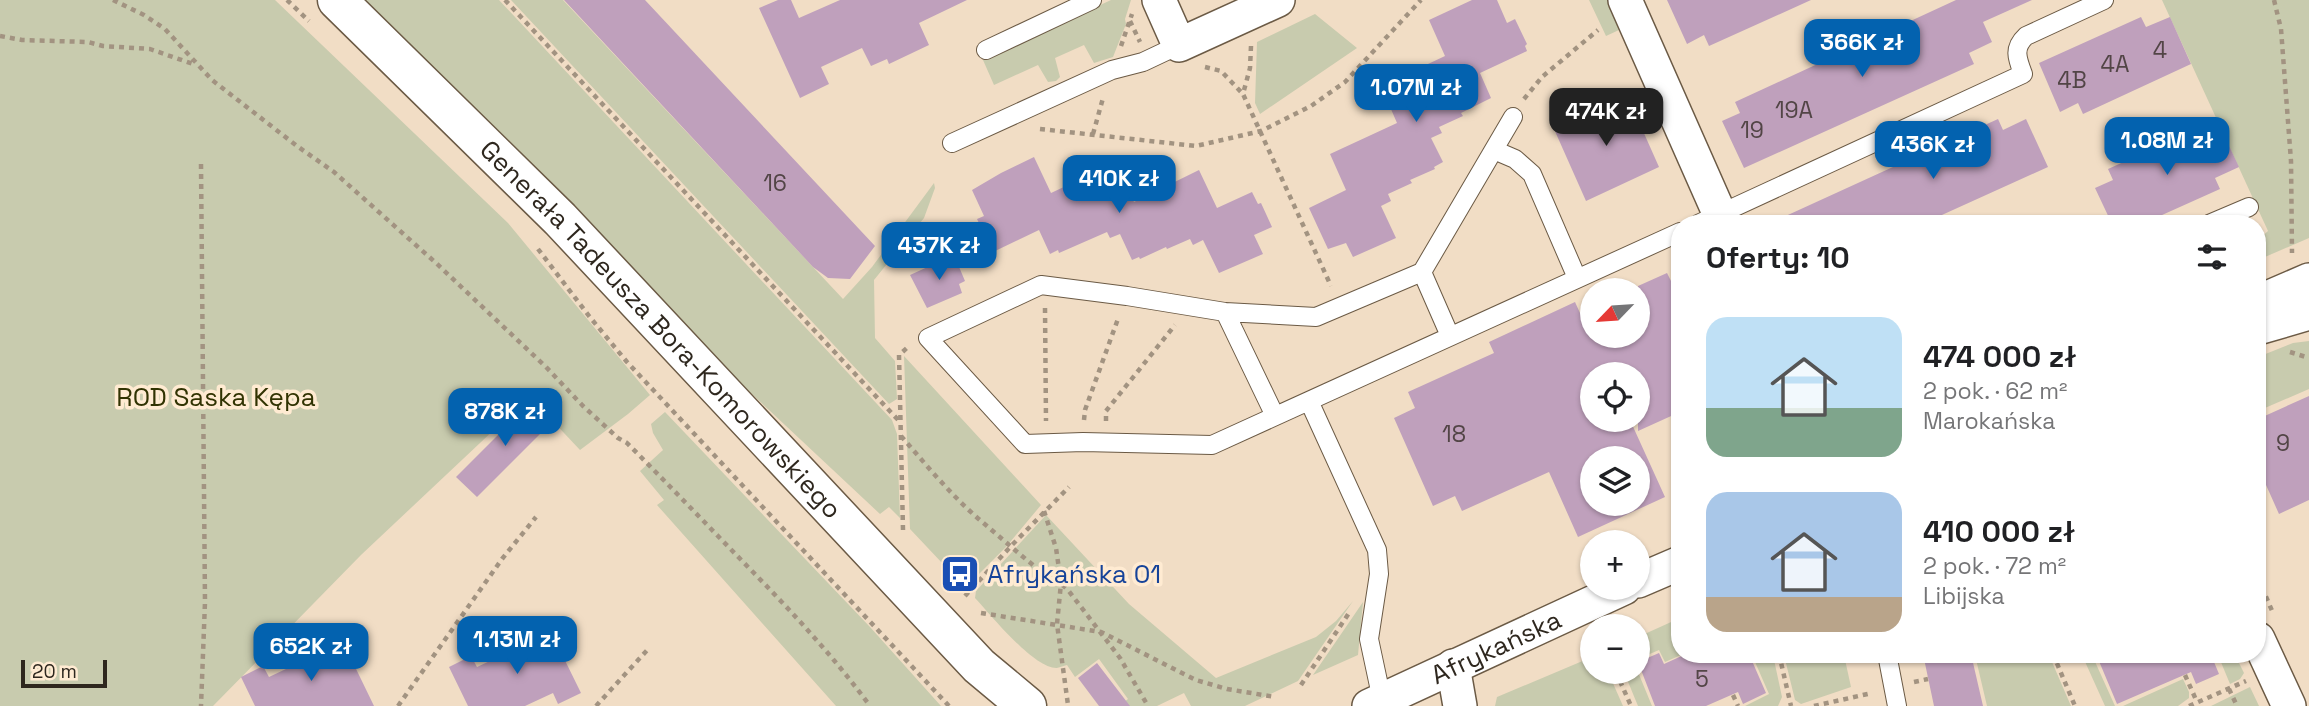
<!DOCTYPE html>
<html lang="pl">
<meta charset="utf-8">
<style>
body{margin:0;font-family:"Space Grotesk",sans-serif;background:#f2f2f2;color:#202124;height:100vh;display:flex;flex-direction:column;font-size:26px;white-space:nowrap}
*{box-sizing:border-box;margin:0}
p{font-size:23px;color:#757577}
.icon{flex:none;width:38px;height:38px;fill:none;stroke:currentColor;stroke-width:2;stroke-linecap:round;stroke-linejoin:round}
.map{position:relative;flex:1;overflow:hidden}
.details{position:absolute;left:1671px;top:215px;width:595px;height:448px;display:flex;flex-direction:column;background:#fff;border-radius:28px;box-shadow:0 2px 5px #0004}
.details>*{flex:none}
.needle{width:46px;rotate:245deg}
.fabs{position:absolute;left:1580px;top:278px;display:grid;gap:14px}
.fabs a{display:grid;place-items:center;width:70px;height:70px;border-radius:50%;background:#fff;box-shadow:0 2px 5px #0004;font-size:35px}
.scale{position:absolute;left:21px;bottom:18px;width:86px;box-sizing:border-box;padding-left:7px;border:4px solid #2e271e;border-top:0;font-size:19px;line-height:24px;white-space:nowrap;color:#2e271e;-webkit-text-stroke:5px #ffebd2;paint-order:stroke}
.price{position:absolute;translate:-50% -60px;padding:0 16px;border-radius:14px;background:#0362af;color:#fff;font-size:23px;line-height:46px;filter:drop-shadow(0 2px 4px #0008)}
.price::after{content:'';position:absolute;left:50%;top:42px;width:21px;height:16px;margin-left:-10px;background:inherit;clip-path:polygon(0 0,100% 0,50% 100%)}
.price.on{background:#222;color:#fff}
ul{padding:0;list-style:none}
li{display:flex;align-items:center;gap:21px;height:175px;padding:0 35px}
li span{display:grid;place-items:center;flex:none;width:196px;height:140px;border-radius:21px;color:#555}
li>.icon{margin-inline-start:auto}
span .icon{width:84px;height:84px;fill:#fffc;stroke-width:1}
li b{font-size:30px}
h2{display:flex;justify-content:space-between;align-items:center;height:84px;padding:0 35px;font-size:30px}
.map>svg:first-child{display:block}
</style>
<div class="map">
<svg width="2309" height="706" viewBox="0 0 2309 706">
<rect width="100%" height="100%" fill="#f1ddc5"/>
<path fill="#c8cbae" d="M0,0H275L508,223L650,395L628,414L580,450L533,400L532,394L361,555L213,706H0Z
M361,0H499L892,420L897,434L900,518L889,507L880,514L721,365Z
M511,0H563L843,299L872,267L934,183L935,188L924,218L874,280L875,338L895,361L897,399L889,404Z
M1111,0H1131L1125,19L1126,24L1113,57L1094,63L1084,45L1055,58L1060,77L1056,81L1048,82L1038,65L994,85L983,60Z
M1589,0H1607L1619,30L1606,36Z
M2162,0H2309V238L2258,260V240L2268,231Z
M1315,14L1357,48L1260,114L1255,103L1257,42Z
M2309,341V389L2258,411V357L2293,343Z
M904,356L1041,505L1006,547L973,580L953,558L943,564L910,529Z
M665,412L870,627L941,706H836L657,505L664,500L640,471L663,450L653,433L651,424Z
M1046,515L1129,604L1216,678L1316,637L1336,621L1353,601L1298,681L1245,706H1191L1184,693L1157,706H1119L1128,699L1099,659L1075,677L1067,665C1066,665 1058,668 1057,668C1034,669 990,614 975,598L976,591Z
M1363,602L1358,655L1313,675Z
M1680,618L1681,655L1665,662L1659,650L1638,659V637Z
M1752,655H1773L1782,697L1778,706H1745L1769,694Z
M1784,655H1844L1851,687L1801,704L1795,700Z
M1975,655H2049L2071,706H1987Z
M2082,655H2092L2115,706H2105Z
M2218,655H2235L2244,673L2240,679L2230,684Z
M1592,657V672H1608L1623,706H1495L1497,697Z
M1624,672H1638L1652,706H1638Z
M2183,679L2189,692V698L2178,706H2123Z
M2250,687L2259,706H2211Z"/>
<path fill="#bfa0bc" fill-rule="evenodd" d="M564,0H645L875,246L850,279L828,278L813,267Z
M778,0H791L799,18L840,0H967L919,23L929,45L889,64L887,59L871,66L862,48L821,67L829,84L800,98L759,8Z
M1472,0H1497L1507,23L1515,19L1527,44L1525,46L1527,51L1480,73L1491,98L1461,113L1463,116L1439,127L1442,133L1431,138L1443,162L1434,167L1435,169L1410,180L1412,183L1388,194L1391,201L1381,206L1396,238L1353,257L1346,243L1328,249L1309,208L1346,190L1330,154L1397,123L1381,86L1445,56L1429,20Z
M1667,0H1811L1709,46L1704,35L1687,44Z
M1956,0H2032L1983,22L1992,42L1969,53L1974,64L1744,168L1722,121L1740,113L1735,102Z
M2141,17L2146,27L2170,17L2191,64L2083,114L2078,103L2060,112L2039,63Z
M1627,95L1659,167L1586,201L1554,129Z
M1998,119L2003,130L2026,119L2048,167L1922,224H1768Z
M2217,120L2239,167L2215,178L2220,189L2142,224H2112L2095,188L2113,180L2108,169Z
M1034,157L1051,193L1115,163L1134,202L1199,170L1217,208L1252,192L1258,204L1261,203L1272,227L1254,235L1263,254L1219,273L1203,240L1193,245L1190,239L1167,249L1166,247L1140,259L1139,257L1132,260L1120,234L1110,238L1107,232L1059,253L1058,250L1050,254L1039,230L993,252L977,219L984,216L972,190L1001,173Z
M954,255L965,281L959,284L962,293L927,308L910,275Z
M1667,273L1680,299V412L1638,431V374H1592V420H1630L1665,497L1578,537L1549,472L1462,511L1455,496L1433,506L1394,418L1415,408L1408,392L1494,353L1489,342L1575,302L1580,313L1592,307V336H1638V286ZM1592,458H1638V504H1592Z
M2309,396V500L2279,514L2258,467V419Z
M533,400L554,420L477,497L456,477Z
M551,632L581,693L558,704L553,693L525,706H468L449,667L471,656L477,667Z
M343,642L374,706H255L241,677L263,666L269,677Z
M1659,653L1664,664L1686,654H1749L1766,693L1743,704L1738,692L1706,706H1655L1638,662Z
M1923,654H1971L1983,706H1934Z
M2096,654H2232L2214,662L2219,674L2196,684L2191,672L2117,704Z
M1097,663L1130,706H1099L1078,678Z"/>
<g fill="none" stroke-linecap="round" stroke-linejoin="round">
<g stroke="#6b5a45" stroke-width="20">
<path id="service" d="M986,50L1092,0
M1513,117L1422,272L1316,317L1225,312L1127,296L1041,285L928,338L1025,444L1083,442L1212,445L1680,232
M952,143L1112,70L1143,62L1179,45
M1494,150L1515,159L1532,174L1577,278
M1698,224L2023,74C2017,58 2013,48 2026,36L2104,0
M2209,224L2249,207
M1422,272L1450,336
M1225,312L1275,416
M1309,401L1377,550L1379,574L1369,639L1382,700
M1887,654L1897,706"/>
</g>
<g stroke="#6b5a45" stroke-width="36">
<g id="minor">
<path d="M1159,0L1179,45L1278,0"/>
<path d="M1625,0L1724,224"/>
<path d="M2258,302L2309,280"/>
<path d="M2258,328L2309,313"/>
<path d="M1638,581L1680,563"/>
<path d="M2258,639L2289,706"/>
<path d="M1453,666L1460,706"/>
<path id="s1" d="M1369,706L1624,588"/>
</g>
</g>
<g stroke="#6b5a45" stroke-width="41">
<g id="tertiary">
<path id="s2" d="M337,0L560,219L979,666L1027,706"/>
</g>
</g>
<path stroke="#a29381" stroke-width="4.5" stroke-dasharray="5 5" stroke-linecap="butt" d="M113,0L144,15L165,29L212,80L297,146L334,172L436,263L546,367L583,406L618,438L627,443C669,485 709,527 750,569C793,613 834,657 870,706
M287,0L309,21
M505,0L901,423
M2274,0L2281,29L2291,161L2292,253
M1130,21L1140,42
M0,36L22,40L88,42L103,46L150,49L193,64
M1121,46L1132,14
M1251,46L1250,68L1243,94L1331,286
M1205,67L1221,71L1242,93
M1524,99L1542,77L1598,30
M1040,129L1196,146L1261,131L1311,106L1345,82L1421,0
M1093,134L1103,98
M201,164L205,602L201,706
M538,249L589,316L627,362L949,706
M1045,308L1046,421
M2290,352L2309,358
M1084,420L1085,410L1119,316
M1106,421V411L1175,325
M901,436C928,467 955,500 987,526C1002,539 1017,552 1033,565C1044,574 1057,579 1068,590L1120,658L1148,706
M1044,511L1056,548L1061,583L1057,624L1068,705
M903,530L899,355L908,347
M2258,578L2273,613
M965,596L1012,545L1069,487
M981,613L1101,632L1196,680L1227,689L1275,697
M1779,654L1791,706
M2053,654L2075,706
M1616,672L1631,706
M2185,675L2197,702
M1914,682L1928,679
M1301,685L1349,613
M2229,689L2237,706
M1733,695L1738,706
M398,706L502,559L536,517
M596,706L650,647
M1814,706L1872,693
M2189,706L2246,681"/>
<use href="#service" stroke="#fff" stroke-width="18"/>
<use href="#minor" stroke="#fff" stroke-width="33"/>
<use href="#tertiary" stroke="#fff" stroke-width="38"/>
</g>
<defs>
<g id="bus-square" transform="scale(2.0125)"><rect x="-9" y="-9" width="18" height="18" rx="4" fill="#1a4fb4" stroke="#ffebd2"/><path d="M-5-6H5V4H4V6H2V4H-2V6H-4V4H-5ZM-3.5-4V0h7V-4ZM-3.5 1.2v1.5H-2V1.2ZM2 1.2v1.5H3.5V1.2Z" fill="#fff"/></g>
</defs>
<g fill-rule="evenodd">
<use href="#bus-square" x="960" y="574"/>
</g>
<g text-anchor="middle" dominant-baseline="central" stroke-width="7" stroke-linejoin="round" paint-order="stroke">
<g font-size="23" fill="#524546">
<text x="2160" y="50">4</text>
<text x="2115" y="64">4A</text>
<text x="2072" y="80">4B</text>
<text x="1794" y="110">19A</text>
<text x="1752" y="130">19</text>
<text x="775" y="183">16</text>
<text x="1454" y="434">18</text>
<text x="2283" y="443">9</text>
<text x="1702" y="679">5</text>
</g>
<g font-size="26" fill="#2e271e" stroke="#ffebd2">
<text stroke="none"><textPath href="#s2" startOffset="462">Generała Tadeusza Bora-Komorowskiego</textPath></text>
<text stroke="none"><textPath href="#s1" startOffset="140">Afrykańska</textPath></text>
</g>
<g font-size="26" fill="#313302" stroke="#ffebd2">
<text x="216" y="397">ROD Saska Kępa</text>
</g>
<g font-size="26" fill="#164399" stroke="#ffebd2" text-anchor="start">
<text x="987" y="574">Afrykańska 01</text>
</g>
</g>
</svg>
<div class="fabs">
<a><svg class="needle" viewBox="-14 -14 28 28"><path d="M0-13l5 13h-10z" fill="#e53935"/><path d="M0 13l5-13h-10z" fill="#757577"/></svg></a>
<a><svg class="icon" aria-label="locate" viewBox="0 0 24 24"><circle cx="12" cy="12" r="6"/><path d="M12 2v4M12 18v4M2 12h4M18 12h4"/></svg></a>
<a><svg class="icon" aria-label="layers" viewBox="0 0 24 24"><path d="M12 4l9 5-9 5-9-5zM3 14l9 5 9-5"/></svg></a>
<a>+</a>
<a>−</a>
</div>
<div class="scale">20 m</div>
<b class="price" style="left:1862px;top:79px">366K zł</b>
<b class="price" style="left:1416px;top:124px">1.07M zł</b>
<b class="price on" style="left:1606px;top:148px">474K zł</b>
<b class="price" style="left:2167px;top:177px">1.08M zł</b>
<b class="price" style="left:1933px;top:181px">436K zł</b>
<b class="price" style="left:1119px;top:215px">410K zł</b>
<b class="price" style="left:939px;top:282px">437K zł</b>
<b class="price" style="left:505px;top:448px">878K zł</b>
<b class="price" style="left:517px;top:676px">1.13M zł</b>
<b class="price" style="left:311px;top:683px">652K zł</b>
<section class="details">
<h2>Oferty: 10<svg class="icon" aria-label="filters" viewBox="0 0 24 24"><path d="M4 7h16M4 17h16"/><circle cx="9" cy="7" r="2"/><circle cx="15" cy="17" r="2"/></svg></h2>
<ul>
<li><span style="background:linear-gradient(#bfe0f5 65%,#7fa58c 0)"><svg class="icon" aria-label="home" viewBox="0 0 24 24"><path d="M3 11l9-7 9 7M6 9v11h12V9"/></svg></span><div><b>474 000 zł</b><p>2 pok. · 62 m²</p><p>Marokańska</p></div></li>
<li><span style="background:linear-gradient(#a9c7e8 75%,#b9a48a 0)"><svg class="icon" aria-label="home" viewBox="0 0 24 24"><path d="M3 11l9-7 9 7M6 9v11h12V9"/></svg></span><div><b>410 000 zł</b><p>2 pok. · 72 m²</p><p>Libijska</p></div></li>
</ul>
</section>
</div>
